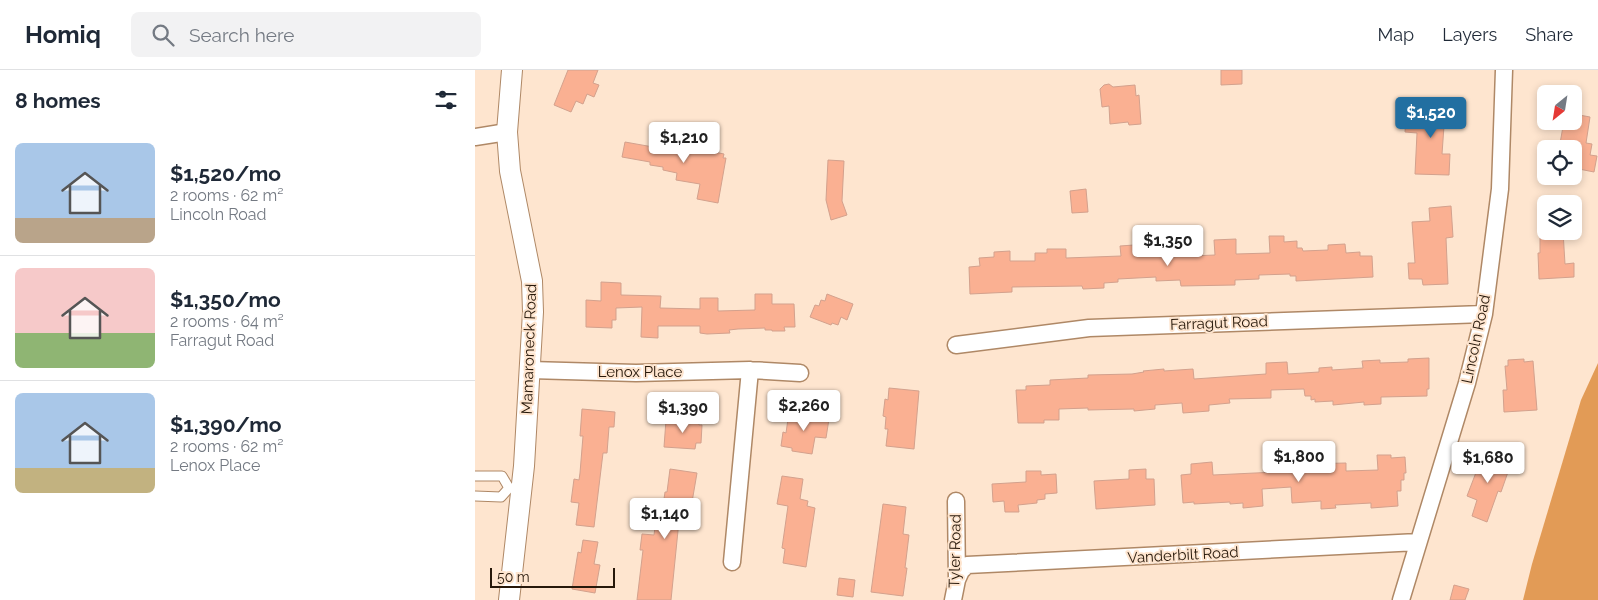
<!DOCTYPE html>
<meta charset="utf-8">
<style>
body{margin:0;font-family:Raleway,sans-serif;background:#f2f2f3;color:#1f2937;height:100vh;display:flex;flex-direction:column;font-size:19px;white-space:nowrap}
*{box-sizing:border-box;margin:0}
p{font-size:16px;color:#747a83}
.icon{flex:none;width:28px;height:28px;fill:none;stroke:currentColor;stroke-width:2;stroke-linecap:round;stroke-linejoin:round}
.map{position:relative;flex:1;overflow:hidden}
.sheet{display:flex;flex-direction:column;background:#fff;width:475px}
.sheet>*{flex:none}
.needle{width:32px;rotate:210deg}
.fabs{position:absolute;left:1062px;top:15px;display:grid;gap:10px}
.fabs a{display:grid;place-items:center;width:45px;height:45px;border-radius:8px;background:#fff;box-shadow:0 2px 8px #0003;font-size:25px}
.scale{position:absolute;left:15px;bottom:12px;width:125px;box-sizing:border-box;padding-left:5px;border:2px solid #27180a;border-top:0;font-size:14px;line-height:18px;white-space:nowrap;color:#27180a;-webkit-text-stroke:4px #fee5cf;paint-order:stroke}
.price{position:absolute;translate:-50% -42px;padding:0 11px;border-radius:5px;background:#fff;color:#222;font-size:16px;line-height:32px;filter:drop-shadow(0 1px 2px #0008)}
.price::after{content:'';position:absolute;left:50%;top:30px;width:15px;height:11px;margin-left:-8px;background:inherit;clip-path:polygon(0 0,100% 0,50% 100%)}
.price.selected{background:#226fa1;color:#fff}
ul{padding:0;list-style:none}
li{display:flex;align-items:center;gap:15px;height:125px;padding:0 15px}
li+li{border-top:1px solid #e0e1e3}
li span{display:grid;place-items:center;flex:none;width:140px;height:100px;border-radius:8px;color:#555}
li>.icon{margin-inline-start:auto}
span .icon{width:60px;height:60px;fill:#fffc;stroke-width:1}
li b{font-size:21px}
h2{display:flex;justify-content:space-between;align-items:center;height:60px;padding:0 15px;font-size:21px}
header{display:flex;align-items:center;gap:30px;box-sizing:border-box;height:70px;padding:0 25px;background:#fff;border-bottom:1px solid #e0e1e3}
header strong{font-size:24px}
nav{display:flex;gap:28px;margin-inline-start:auto;font-size:18px}
.search{width:350px;height:45px;background:#f2f2f3;display:flex;align-items:center;gap:12px;box-sizing:border-box;padding:0 18px;border-radius:8px;color:#747a83;font-size:19px}
main{display:flex;flex:1;min-height:0}
.map>svg:first-child{display:block}
</style>
<header>
<strong>Homiq</strong>
<div class="search"><svg class="icon" aria-label="search" viewBox="0 0 24 24"><circle cx="10" cy="10" r="6"/><path d="M15 15l6 6"/></svg>Search here</div>
<nav><a>Map</a><a>Layers</a><a>Share</a></nav>
</header>
<main>
<section class="sheet">
<h2>8 homes<svg class="icon" aria-label="filters" viewBox="0 0 24 24"><path d="M4 7h16M4 17h16"/><circle cx="9" cy="7" r="2"/><circle cx="15" cy="17" r="2"/></svg></h2>
<ul>
<li><span style="background:linear-gradient(#a9c7e8 75%,#b9a48a 0)"><svg class="icon" aria-label="home" viewBox="0 0 24 24"><path d="M3 11l9-7 9 7M6 9v11h12V9"/></svg></span><div><b>$1,520/mo</b><p>2 rooms · 62 m²</p><p>Lincoln Road</p></div></li>
<li><span style="background:linear-gradient(#f6c9c9 65%,#8fb573 0)"><svg class="icon" aria-label="home" viewBox="0 0 24 24"><path d="M3 11l9-7 9 7M6 9v11h12V9"/></svg></span><div><b>$1,350/mo</b><p>2 rooms · 64 m²</p><p>Farragut Road</p></div></li>
<li><span style="background:linear-gradient(#a9c7e8 75%,#c2b280 0)"><svg class="icon" aria-label="home" viewBox="0 0 24 24"><path d="M3 11l9-7 9 7M6 9v11h12V9"/></svg></span><div><b>$1,390/mo</b><p>2 rooms · 62 m²</p><p>Lenox Place</p></div></li>
</ul>
</section>
<div class="map">
<svg width="1123" height="530" viewBox="0 0 1123 530">
<rect width="100%" height="100%" fill="#fee5cf"/>
<path fill="#e29b56" d="M1123,293V530H1048L1057,494L1106,330Z"/>
<path fill="#fab092" stroke="#d3a18d" d="M93,0H123L118,13L124,15L119,27L112,24L108,34L101,31L96,42L79,35Z
M746,0H767V14L746,15Z
M634,14L638,17L660,15L661,26L664,25L666,54L654,55L653,52L635,54L634,36L627,37L625,19L629,15Z
M951,34L977,35L976,57L969,56L967,84H975L974,105L940,104L942,63L930,62L931,46L950,47Z
M1099,44L1115,47L1111,73L1117,74L1115,85L1122,86L1119,102L1099,98V79H1084L1089,51H1099Z
M181,67L221,73L220,78L249,84L248,88H251L243,133L222,129L225,114L201,110L202,103L188,100V97L175,95V92L147,87L150,72L178,77Z
M353,90L369,91L367,131L372,145L356,150L351,130Z
M611,119L613,142L597,143L595,121Z
M976,136L978,167L971,168L973,214L948,215L947,209H934L933,193H940L937,152L955,151L954,138Z
M1065,161H1088L1090,194L1099,193V207L1064,209L1063,183H1065Z
M794,166H809V172L822,171V178H827L828,181L853,180V175L870,174L871,183L885,182V186H897L898,207L821,211V206H815V204L784,205V209L760,210V215L706,216L705,210L681,211V207L643,209V212L629,213V218L608,219L607,216L537,217V222L495,224L494,197L505,196L504,188L519,187V182L535,181V191H560V183H572V179H591V188L646,186L645,176L659,175V179L692,177V187L740,185L739,170L761,169V184L795,183Z
M126,212L146,213V225L186,226L185,238L225,239V228H243V241L280,240V224H297V234H319L320,257H309L310,261H297V260H290V258L263,259L254,260L255,263L232,264L225,263V256H183V268L166,267L167,237L141,238V250H137V258L111,257V230L126,231Z
M352,224L378,234L372,250L366,247L363,255L357,253L356,255L335,247L340,235L344,236L346,230L350,231Z
M954,288V319H952V326L906,327V334L889,335V332L858,335V331L840,332V329L836,330V326H830L829,319L796,320V328L754,329L755,333L734,335V341L708,343L707,333L680,335V339L659,341V339L613,340V338L584,339V350H569V353H543L541,320H551V316L575,315V310L613,308V305L657,304L669,302L668,301L689,299V301L718,299L719,309L791,304V293L812,292L813,304L844,302V298L857,297V300L888,298L887,291L905,290V293L933,292V289Z
M1049,289V292L1058,291L1062,340L1029,342L1028,320H1032L1030,296H1033V290Z
M414,318L444,321L439,379L411,376L413,359H410L411,347L408,346L410,329L413,330Z
M107,339L140,342L139,357H134L132,383H128L119,457L101,455L104,433L96,432L99,409L104,410L105,403L108,366H105Z
M314,342L354,349L351,368L340,367L337,384L317,381V378L306,376L308,362L311,363Z
M197,349L224,351V355H227L226,373H221L220,379L189,377L191,350L197,351Z
M1018,376L1032,381L1026,399L1033,402L1026,422L1023,421L1012,452L997,446L1002,430L992,426L1005,392L1012,394Z
M828,382L829,394L871,393V401L903,400L902,385H916V388L930,387L931,403H929V410H926V421H922L923,436L896,438V433L860,435L861,438L846,439V431L817,433L816,417L787,419L788,436L768,438V433L755,434V432L719,434V432L708,433L706,405L716,404V394L737,392L738,405L801,402L799,384Z
M195,399L222,403L217,432L206,431L196,530H162L168,480H165L167,464L179,465L181,450H186L190,422H192Z
M671,399V409H679L680,435L621,439L619,411L654,409V400Z
M551,401H566V405L581,404L582,423L570,424V429L562,430V433L543,435L544,442H530L529,431L518,432L517,414L551,412Z
M307,406L328,409L325,429L333,431L332,436L340,438L331,497L308,493L310,479L307,478L313,436L302,434Z
M408,434L431,437L428,464L434,465L430,498H432L428,526L396,522Z
M108,470L123,472L119,494L125,495L120,523L97,519L103,482L106,483Z
M364,508L380,510L378,527L362,525Z
M979,515L994,519L990,530H975Z"/>
<g fill="none" stroke-linecap="round" stroke-linejoin="round">
<g stroke="#af8866" stroke-width="11">
<path id="service" d="M0,406H27L34,418
M0,426L26,427L34,418H46"/>
</g>
<g stroke="#af8866" stroke-width="19">
<path id="minor" d="M0,67L32,62
M481,275L614,258L1009,244
M55,300L161,303L275,300L325,303
M257,492L275,300
M482,510L486,501L492,495L943,472
M478,530L482,510L481,431
M926,530L992,313L1009,244L1025,119L1029,0"/>
</g>
<g stroke="#af8866" stroke-width="22">
<path id="tertiary" d="M34,530L49,396L58,242L57,211L35,101L32,62L37,0"/>
</g>
<use href="#service" stroke="#fff" stroke-width="9"/>
<use href="#minor" stroke="#fff" stroke-width="16"/>
<use href="#tertiary" stroke="#fff" stroke-width="20"/>
</g>
<g text-anchor="middle" dominant-baseline="central" stroke-width="4" stroke-linejoin="round" paint-order="stroke">
<g font-size="15" fill="#27180a" stroke="#fee5cf">
<text transform="translate(744 253) rotate(-2)">Farragut Road</text>
<text transform="translate(1001 269) rotate(-78)">Lincoln Road</text>
<text transform="translate(54 279) rotate(-88)">Mamaroneck Road</text>
<text x="165" y="302">Lenox Place</text>
<text transform="translate(480 481) rotate(-89)">Tyler Road</text>
<text transform="translate(708 485) rotate(-3)">Vanderbilt Road</text>
</g>
</g>
</svg>
<div class="fabs">
<a><svg class="needle" viewBox="-14 -14 28 28"><path d="M0-13l5 13h-10z" fill="#e53935"/><path d="M0 13l5-13h-10z" fill="#747a83"/></svg></a>
<a><svg class="icon" aria-label="locate" viewBox="0 0 24 24"><circle cx="12" cy="12" r="6"/><path d="M12 2v4M12 18v4M2 12h4M18 12h4"/></svg></a>
<a><svg class="icon" aria-label="layers" viewBox="0 0 24 24"><path d="M12 4l9 5-9 5-9-5zM3 14l9 5 9-5"/></svg></a>
</div>
<div class="scale">50 m</div>
<b class="price selected" style="left:956px;top:69px">$1,520</b>
<b class="price" style="left:209px;top:94px">$1,210</b>
<b class="price" style="left:693px;top:197px">$1,350</b>
<b class="price" style="left:329px;top:362px">$2,260</b>
<b class="price" style="left:208px;top:364px">$1,390</b>
<b class="price" style="left:824px;top:413px">$1,800</b>
<b class="price" style="left:1013px;top:414px">$1,680</b>
<b class="price" style="left:190px;top:470px">$1,140</b>
</div>
</main>
